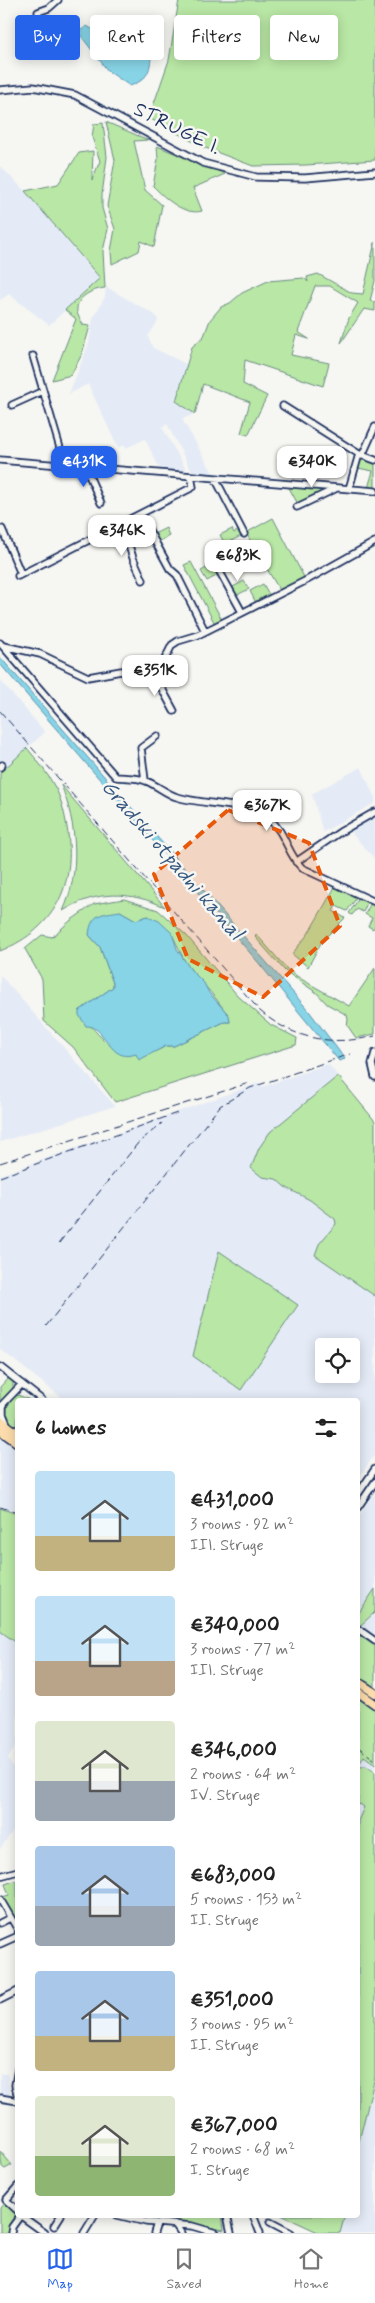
<!DOCTYPE html>
<meta charset="utf-8">
<style>
body{margin:0;font-family:Mynerve,sans-serif;background:#f2f2f2;color:#222;height:100vh;display:flex;flex-direction:column;font-size:19px;white-space:nowrap}
*{box-sizing:border-box;margin:0}
p{font-size:16px;color:#767676}
.icon{flex:none;width:28px;height:28px;fill:none;stroke:currentColor;stroke-width:2;stroke-linecap:round;stroke-linejoin:round}
.map{position:relative;flex:1;overflow:hidden}
.drawer{position:absolute;left:15px;top:1398px;width:345px;height:820px;display:flex;flex-direction:column;background:#fff;border-radius:5px;box-shadow:0 2px 12px #0003}
.drawer>*{flex:none}
.top-card{position:absolute;left:15px;top:15px;width:345px;height:45px;display:flex;gap:10px}
.tools{position:absolute;left:315px;top:1338px;display:grid;gap:10px}
.tools a{display:grid;place-items:center;width:45px;height:45px;border-radius:5px;background:#fff;box-shadow:0 2px 12px #0003;font-size:25px}
.price{position:absolute;translate:-50% -42px;padding:0 11px;border-radius:10px;background:#fff;color:#222;font-size:16px;line-height:32px;filter:drop-shadow(0 1px 2px #0008)}
.price::after{content:'';position:absolute;left:50%;top:30px;width:15px;height:11px;margin-left:-8px;background:inherit;clip-path:polygon(0 0,100% 0,50% 100%)}
.price.on{background:#2563eb;color:#fff}
ul{padding:0;list-style:none}
li{display:flex;align-items:center;gap:15px;height:125px;padding:0 20px}
li span{display:grid;place-items:center;flex:none;width:140px;height:100px;border-radius:5px;color:#555}
li>.icon{margin-inline-start:auto}
span .icon{width:60px;height:60px;fill:#fffc;stroke-width:1}
li b{font-size:21px}
h2{display:flex;justify-content:space-between;align-items:center;height:60px;padding:0 20px;font-size:21px}
.chip{padding:0 18px;border-radius:5px;background:#fff;box-shadow:0 2px 12px #0003;font-size:18px;line-height:45px}
.chip.on{background:#2563eb;color:#fff}
.dock{display:flex;justify-content:space-around;align-items:center;height:70px;border-top:1px solid #e0e0e0;background:#fff;font-size:14px;color:#767676}
.dock a{display:grid;justify-items:center;gap:2px}
.dock .on{color:#2563eb}
.map>svg:first-child{display:block}
</style>
<div class="map">
<svg width="375" height="2233" viewBox="0 0 375 2233">
<rect width="100%" height="100%" fill="#f6f6f2"/>
<filter id="ink" filterUnits="userSpaceOnUse"><feTurbulence type="fractalNoise" baseFrequency=".02" numOctaves="2"/><feDisplacementMap in="SourceGraphic" scale="10" xChannelSelector="R" yChannelSelector="G"/><feConvolveMatrix kernelMatrix="1 2 1 2 8 2 1 2 1" color-interpolation-filters="sRGB"/></filter>
<g filter="url(#ink)">
<path fill="#e4ebf6" fill-rule="evenodd" d="M0,166L25,191L100,279L49,325L9,294L0,300Z
M106,287L155,315L158,320L156,324L148,336L153,348L188,365L176,401L195,414L182,419L214,475L193,474L167,424L162,427L188,473L161,471L145,439L126,448L124,445L118,448L88,384L69,394L89,343L93,318L105,297Z
M0,680L45,732L0,773Z
M361,767L375,798V803L323,832L312,794Z
M375,815V859L348,829Z
M0,975L115,1106L0,1142Z
M328,1064L338,1076L270,1132L259,1148L251,1168L262,1177L276,1179L285,1187L310,1199L335,1219L336,1224L319,1244L315,1255L375,1296V1454L358,1479V1400H65L0,1349V1175L259,1083L262,1087ZM324,1346H351V1374H324Z
M0,1433L17,1447V1512L0,1506Z
M375,1492V1589L358,1614V1517Z
M375,1612V1635L361,1625Z
M0,1631L18,1643L17,1743L8,1758L17,1774V1825L0,1849Z
M358,1751L375,1764V2233H320L281,2215H358Z
M0,2074H7L11,2097L0,2096Z"/>
<path fill="#b9e7a5" stroke="#6a8b82" fill-rule="evenodd" d="M179,0H375V160L306,165L253,166L203,147L149,118L169,60Z
M106,122L148,140L134,141L145,190L162,205L154,247L141,241L139,251L112,264L111,251L115,229L107,206L115,160Z
M103,123L107,157L102,195V208L108,229L103,251L105,288C94,289 77,296 77,309C76,314 81,320 83,325L90,326L82,354L71,375L52,380L76,319L65,310L100,278L25,191L58,184L79,153L93,151L92,180L100,161L92,137L94,124Z
M157,146L225,174L193,188L202,211C184,216 165,198 153,186L158,159Z
M375,242V281L370,301L375,302V311L364,309L341,343L349,318L358,303L330,286H315L298,332L309,339L296,335L291,355L329,363L323,386L245,360L243,384L267,396L248,435L241,433L250,402L203,384L195,414L176,401L192,347L204,336L210,320L221,307L230,303L242,293L268,281L304,278L308,282L307,277L318,274L352,293L363,294Z
M361,457L375,462V489L368,488L373,471L358,468Z
M288,486L328,489L299,506Z
M273,518L305,579L280,591L246,533Z
M166,528L169,536L156,543L152,535Z
M232,529L234,533L240,529L243,535L225,544L220,535Z
M191,562L222,620L215,624L184,565Z
M214,564L220,574L207,581L201,571Z
M244,581L249,589L235,596L231,588Z
M263,584L270,596L262,600L260,598L256,603L250,591Z
M27,748C38,761 48,774 56,789C61,799 64,811 66,822C78,880 58,928 0,951V773Z
M61,785L165,907C130,891 96,890 63,911C81,872 77,824 61,785Z
M335,887L358,896L347,911L336,906L333,911L345,918L322,941L308,967L292,954L308,934Z
M360,897L368,901L363,912L357,909L352,915L349,913Z
M124,899L158,910L186,935L238,996L271,1025L297,1038L296,1045L115,1102L73,1047L44,1021L42,979L25,949L42,935L52,937L70,921L94,904ZM120,911L136,920L148,916C155,921 163,926 170,932C173,934 182,957 186,963C196,978 227,1007 230,1022H224L174,1046H165C154,1057 117,1052 105,1041C96,1033 87,1021 79,1011L113,987V983L100,947L89,935Z
M371,903L375,905V926L373,929L368,926L372,918L365,914Z
M256,934L287,969L301,979L349,1006L375,968V1034L356,1038L347,1025L348,1020L347,1015L327,1004L317,993L285,971L255,937Z
M338,1076L375,1121V1296L315,1255L319,1244L336,1224L335,1219L310,1200L285,1187L276,1179L262,1177L251,1168L259,1148L270,1132Z
M219,1251L298,1305L241,1390L193,1356Z
M9,1377L13,1381V1388L3,1401L0,1402V1387Z
M18,1395L30,1400H18L17,1427L8,1420L5,1412L11,1399Z
M0,1508L17,1514V1643L0,1631Z
M375,1589V1612L361,1625L358,1623V1614Z
M358,1632L375,1644V1691L358,1679Z
M358,1696L375,1708V1764L364,1756L358,1766Z
M362,1766H366L375,1772V2077L358,2145V1821L364,1807L360,1804L358,1806V1771Z
M17,1880V1925L2,1897L9,1895L5,1884Z
M0,2151L12,2165L5,2169L2,2167Z
M4,2203L18,2217L6,2233H0V2208Z
M168,2215H222L224,2230L164,2219Z
M281,2215H345L340,2233H320Z"/>
<path fill="#87d4e6" stroke="#5c92b0" d="M87,26C98,35 116,26 129,33C137,37 144,50 151,57C150,73 146,80 130,86L108,71L78,32Z
M0,657L309,1011L345,1059L339,1061L257,961L0,664Z
M120,911L136,920L148,916L159,921L172,933L177,949L191,970L204,983L209,993L229,1015L230,1022H224L174,1046H166L139,1060L136,1054C108,1064 107,1025 86,1026L79,1015V1011L113,987V983L100,947L89,935C91,913 102,914 120,911Z"/>
<g fill="none" stroke-linecap="round" stroke-linejoin="round">
<g stroke="#1b2f5e" stroke-width="9">
<path id="minor" d="M38,12L49,8L58,0
M0,90L33,87L75,95L203,163L241,173L256,177L305,178L375,172
M33,356L65,465
M12,405L43,391
M283,406L359,454L375,460
M362,456L375,427
M0,460L375,491
M85,466L101,503
M215,478L244,534
M349,489L359,454
M297,507L335,489
M140,514L170,569L177,575L205,631
M122,524L133,558L143,580
M2,529L21,574
M215,563L242,612
M18,576L193,487L191,476
M0,643L116,777C125,778 137,777 146,781C157,785 166,794 177,797C207,806 244,801 270,820C286,833 287,854 302,868L375,902
M4,646L40,654L88,677L121,671L154,674L161,667L172,645L178,641L198,635L307,580L375,542
M154,674L174,711
M0,767L2,765
M145,780L141,748L157,736
M296,862L340,832L375,812
M375,1053L372,1064L375,1077
M0,1367L42,1400
M3,1405V1414L7,1424
M0,1407L22,1384
M358,1494L375,1469
M358,1507L375,1482
M358,1629L375,1641
M0,1876L18,1871
M0,1899L18,1930
M0,1923L10,1918
M0,1944L18,1936
M0,2000L18,1991
M18,2068L15,2085L18,2098
M0,2098L18,2101
M18,2186L6,2200L18,2211
M20,2215L45,2233
M117,2215L146,2222L192,2226L216,2233
M227,2215L231,2233
M253,2215L260,2233
M270,2222L291,2233
M175,2224L181,2233
M54,2226L61,2215
M11,2233L12,2227L20,2216
M84,2233L95,2215
M154,2233L157,2223"/>
</g>
<g stroke="#1b2f5e" stroke-width="11">
<path id="major" d="M0,1420L18,1434
M0,1430L18,1443
M358,1682L375,1693
M358,1692L375,1704"/>
</g>
<use href="#minor" stroke="#f6f6f2" stroke-width="5.5"/>
<use href="#major" stroke="#fcdcac" stroke-width="8"/>
<path stroke="#1b2f5e" stroke-width="1" stroke-dasharray="8 4" stroke-linecap="butt" d="M0,711L260,1011C294,1040 333,1046 375,1036
M0,1163L249,1083
M0,1177L177,1113
M59,1243L138,1143L162,1123
M46,1326L220,1106L250,1088L350,1054
M0,1507L18,1512
M358,1747L375,1760"/>
</g>
</g>
<path fill="#e8590c" fill-opacity="0.2" stroke="#e8590c" stroke-width="4" stroke-dasharray="10 6" stroke-linejoin="round" d="M228,810L309,843L340,926L263,997L188,959L154,874Z"/>
<g text-anchor="middle" dominant-baseline="central" stroke-width="5" stroke-linejoin="round" paint-order="stroke">
<g font-size="20" fill="#1b2f5e" stroke="#f6f6f2">
<text transform="translate(177 129) rotate(26)">STRUGE I.</text>
</g>
<g font-size="21" font-style="italic" fill="#365880" stroke="#f6f6f2">
<text transform="translate(172 860) rotate(49)">Gradski otpadni kanal</text>
</g>
</g>
</svg>
<div class="tools">
<a><svg class="icon" aria-label="locate" viewBox="0 0 24 24"><circle cx="12" cy="12" r="6"/><path d="M12 2v4M12 18v4M2 12h4M18 12h4"/></svg></a>
</div>
<b class="price on" style="left:84px;top:488px">€431K</b>
<b class="price" style="left:312px;top:488px">€340K</b>
<b class="price" style="left:122px;top:557px">€346K</b>
<b class="price" style="left:238px;top:582px">€683K</b>
<b class="price" style="left:155px;top:697px">€351K</b>
<b class="price" style="left:267px;top:832px">€367K</b>
<div class="top-card">
<a class="chip on">Buy</a>
<a class="chip">Rent</a>
<a class="chip">Filters</a>
<a class="chip">New</a>
</div>
<section class="drawer">
<h2>6 homes<svg class="icon" aria-label="filters" viewBox="0 0 24 24"><path d="M4 7h16M4 17h16"/><circle cx="9" cy="7" r="2"/><circle cx="15" cy="17" r="2"/></svg></h2>
<ul>
<li><span style="background:linear-gradient(#bfe0f5 65%,#c2b280 0)"><svg class="icon" aria-label="home" viewBox="0 0 24 24"><path d="M3 11l9-7 9 7M6 9v11h12V9"/></svg></span><div><b>€431,000</b><p>3 rooms · 92 m²</p><p>III. Struge</p></div></li>
<li><span style="background:linear-gradient(#bfe0f5 65%,#b9a48a 0)"><svg class="icon" aria-label="home" viewBox="0 0 24 24"><path d="M3 11l9-7 9 7M6 9v11h12V9"/></svg></span><div><b>€340,000</b><p>3 rooms · 77 m²</p><p>III. Struge</p></div></li>
<li><span style="background:linear-gradient(#dfe7d0 60%,#9aa5b1 0)"><svg class="icon" aria-label="home" viewBox="0 0 24 24"><path d="M3 11l9-7 9 7M6 9v11h12V9"/></svg></span><div><b>€346,000</b><p>2 rooms · 64 m²</p><p>IV. Struge</p></div></li>
<li><span style="background:linear-gradient(#a9c7e8 60%,#9aa5b1 0)"><svg class="icon" aria-label="home" viewBox="0 0 24 24"><path d="M3 11l9-7 9 7M6 9v11h12V9"/></svg></span><div><b>€683,000</b><p>5 rooms · 153 m²</p><p>II. Struge</p></div></li>
<li><span style="background:linear-gradient(#a9c7e8 65%,#c2b280 0)"><svg class="icon" aria-label="home" viewBox="0 0 24 24"><path d="M3 11l9-7 9 7M6 9v11h12V9"/></svg></span><div><b>€351,000</b><p>3 rooms · 95 m²</p><p>II. Struge</p></div></li>
<li><span style="background:linear-gradient(#dfe7d0 60%,#8fb573 0)"><svg class="icon" aria-label="home" viewBox="0 0 24 24"><path d="M3 11l9-7 9 7M6 9v11h12V9"/></svg></span><div><b>€367,000</b><p>2 rooms · 68 m²</p><p>I. Struge</p></div></li>
</ul>
</section>
</div>
<nav class="dock">
<a class="on"><svg class="icon" aria-label="map" viewBox="0 0 24 24"><path d="M3 6l6-2 6 2 6-2v14l-6 2-6-2-6 2zM9 4v14M15 6v14"/></svg>Map</a>
<a><svg class="icon" aria-label="saved" viewBox="0 0 24 24"><path d="M7 4h10v16l-5-4-5 4z"/></svg>Saved</a>
<a><svg class="icon" aria-label="home" viewBox="0 0 24 24"><path d="M3 11l9-7 9 7M6 9v11h12V9"/></svg>Home</a>
</nav>
